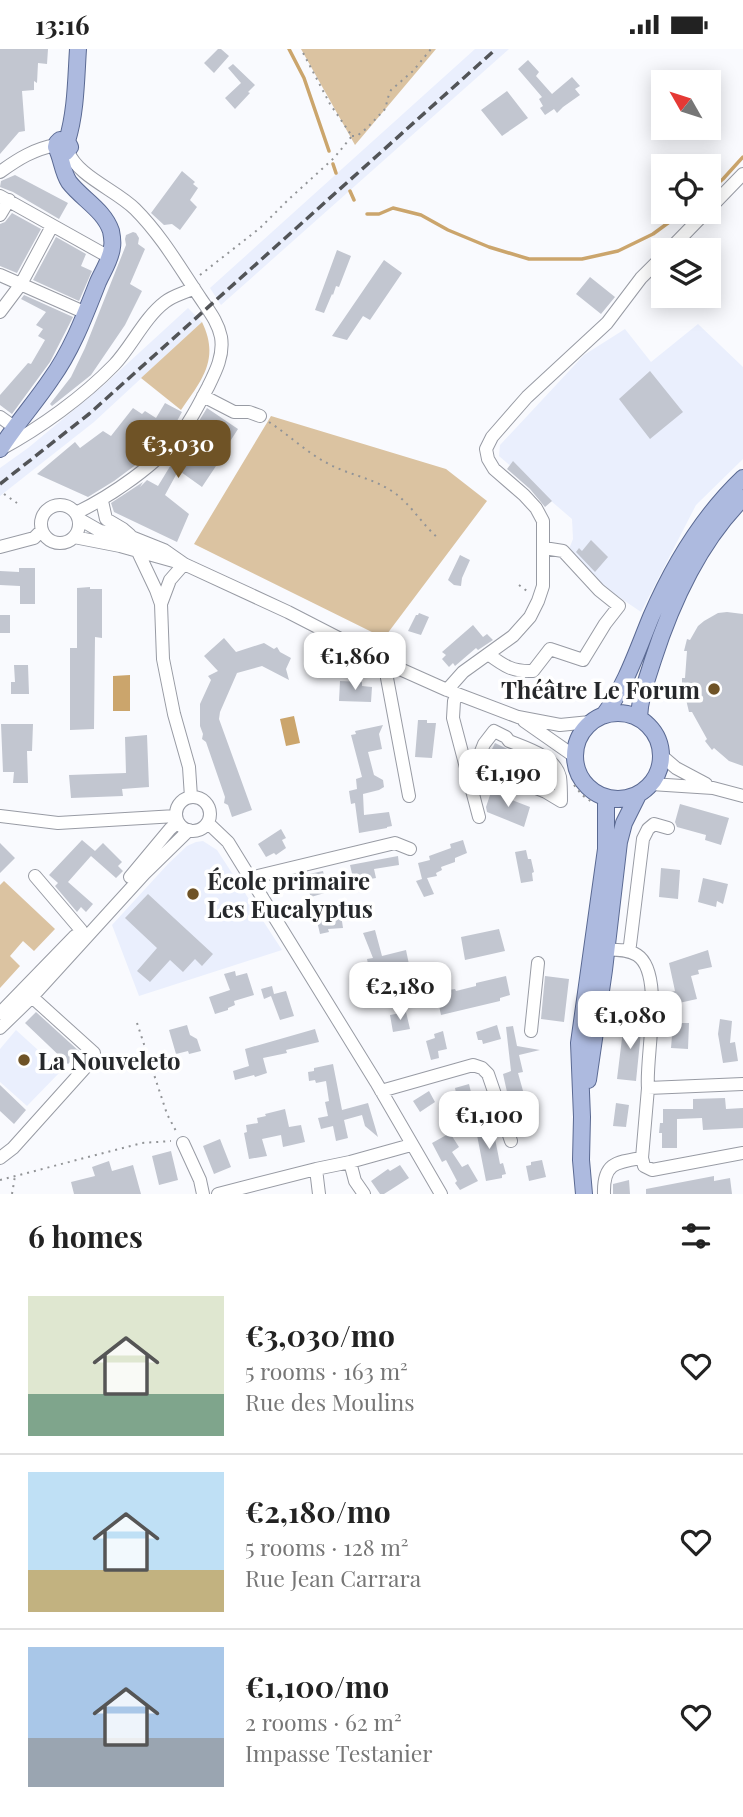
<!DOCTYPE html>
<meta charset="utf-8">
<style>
body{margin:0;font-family:"Playfair Display",serif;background:#f2f2f2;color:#222;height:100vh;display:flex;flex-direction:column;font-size:26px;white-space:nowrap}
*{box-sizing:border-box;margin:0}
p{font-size:23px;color:#767676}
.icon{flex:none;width:38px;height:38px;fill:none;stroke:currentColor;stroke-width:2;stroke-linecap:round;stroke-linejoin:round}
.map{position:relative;height:1145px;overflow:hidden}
.panel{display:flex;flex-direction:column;background:#fff;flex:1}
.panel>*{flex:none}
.needle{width:46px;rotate:309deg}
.tools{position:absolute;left:651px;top:21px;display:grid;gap:14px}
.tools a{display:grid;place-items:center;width:70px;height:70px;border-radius:0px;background:#fff;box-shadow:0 4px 18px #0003;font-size:35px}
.price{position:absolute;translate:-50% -60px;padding:0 16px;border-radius:14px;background:#fff;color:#222;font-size:23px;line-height:46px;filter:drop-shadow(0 2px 4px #0008)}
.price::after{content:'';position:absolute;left:50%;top:42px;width:21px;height:16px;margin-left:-10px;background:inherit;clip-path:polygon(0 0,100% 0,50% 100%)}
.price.selected{background:#6f5326;color:#fff}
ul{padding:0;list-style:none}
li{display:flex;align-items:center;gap:21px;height:175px;padding:0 28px}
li+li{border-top:2px solid #e0e0e0}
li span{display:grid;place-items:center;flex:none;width:196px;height:140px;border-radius:0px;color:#555}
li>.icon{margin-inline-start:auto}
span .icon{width:84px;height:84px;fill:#fffc;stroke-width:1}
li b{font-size:30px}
h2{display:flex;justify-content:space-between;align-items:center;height:84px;padding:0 28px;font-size:30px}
.status{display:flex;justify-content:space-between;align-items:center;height:49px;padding:0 35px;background:#fff;direction:ltr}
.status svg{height:19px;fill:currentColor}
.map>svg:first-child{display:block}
</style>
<div class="status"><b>13:16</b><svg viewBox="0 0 49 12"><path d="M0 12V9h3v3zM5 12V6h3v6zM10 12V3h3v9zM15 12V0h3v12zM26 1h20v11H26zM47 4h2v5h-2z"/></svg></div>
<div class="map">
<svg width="743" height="1145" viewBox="0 0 743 1145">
<rect width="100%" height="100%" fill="#f9fafe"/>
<path fill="#eaeffd" d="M475,0H509L221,256L210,239Z
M188,259L202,273L94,373L0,447V419L28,399L104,336Z
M698,275L743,318V410L696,456L641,563L597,533L569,500L573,490L572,470L499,407L500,396L584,306L625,280L651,313Z
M203,792L217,801L282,901L139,947L112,876L168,815L187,797L196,793Z
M16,981L61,1022L27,1057L0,1033V1000Z"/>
<path fill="#dbc3a1" d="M301,0H436L355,96Z
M202,273C220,310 202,331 181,361L141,329Z
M271,367L446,420L487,452L384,589L194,495Z
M4,832L55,880L34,902L23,892L10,907L20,917L0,939V836Z"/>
<path fill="#cba56c" d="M130,626V662H113V627Z
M294,667L300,694L286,697L280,670Z"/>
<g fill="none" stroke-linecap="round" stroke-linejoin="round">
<path stroke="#cba56c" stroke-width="3.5" d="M289,0L304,29L329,102
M333,115L336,124
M350,142L354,151
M709,142L723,130L743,108
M367,165H379L393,159L421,166L448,181L489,198L529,210H582L618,202L653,185L683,163"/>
</g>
<path fill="#c2c6d0" d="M0,0H48L47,15L38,14L37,34L34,32V41L22,42L25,82L19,83L0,105Z
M218,0H221L229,7L214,24L204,14Z
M528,11L539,23L536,27L552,45L572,28L580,37L575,40L580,46L563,58L557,64L554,60L545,66L540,59L543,57L539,50L542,48L518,20Z
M233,15L255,36L248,43L250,44L235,60L225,49L241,34L228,19Z
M507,42L528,69L502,87L481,61Z
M182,122L195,133L193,135L198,139L190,151L197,158L180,181L172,175L164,176L151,164Z
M15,126L68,154L59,170L13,143L0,138L1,132Z
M12,164L41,180L17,224L0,217V175L5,173Z
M133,183L136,184L139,189L138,195L145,200L130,235L142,242L125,276L91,326L52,357L50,355L71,328L85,299L126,196L125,190L126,186Z
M56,188L86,205L81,217L92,222L79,252L33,231Z
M337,201L351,207L339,238L336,237L333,246L332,245L324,264L315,261Z
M384,211L402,224L370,271L363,267L347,291L332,287Z
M590,228L615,248L601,265L576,245Z
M24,246L73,268L50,313L12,365L0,356V346L28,314L31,315L45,291L38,287L43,280L36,276L46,263L21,250Z
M650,322L683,363L650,390L619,350Z
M165,354L182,363L172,381L141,412L114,432L88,448L37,425L75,393L80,399L103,382L111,387L133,359L142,365L145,362L156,369Z
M207,359L238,380L229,394L217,408L220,411L202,438L181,423L179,426L177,424L165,446L189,465L177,493L114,463L111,454L143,433L140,438L147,431L158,437L180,401L186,406L197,390L191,385Z
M513,412L552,452L545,458L530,440L507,420Z
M591,491L608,508L595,523L576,503L579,499L582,502Z
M460,506L470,511L462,529L461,537L454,536L448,531Z
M19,519H35V555H20V537L0,536V522L19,523Z
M90,538V540H102V589L95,588L94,680L70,681V599H77V539Z
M727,563L743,565V717L729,712L714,699L712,701L705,692L707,690L692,663H689L682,634V629H685L687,602H684L687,590L690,591L698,577L704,572L718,564Z
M419,564L429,568L421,586L408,582L416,566H418Z
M0,566H10V584H0Z
M473,576L483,588L487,585L493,591L478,601L476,599L455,617L453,614L449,618L442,610L446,606L442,603Z
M224,589L236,603L264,594L274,600L277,598L280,603L291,609L286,620L289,631L262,617L237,624L220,663L219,670L252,761L232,768L228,756L224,754L225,748L206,693L202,690L203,685L200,677V655L211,631L208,627L218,622L204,607Z
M14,616H28L29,645H11V633H15Z
M340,632L362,633V637L372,638L371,653L339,652Z
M418,671H427V674H436L432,709L415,708Z
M1,675H33L32,702H27L28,734H13L14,723H3Z
M383,676L379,685L382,700L368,703L374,726L383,731L384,738L379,741L363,745L364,766L389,763L392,777L387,778V779L359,784L355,754L351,755L349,742L357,740L356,730L362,728L351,686L356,685L355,682Z
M147,686L149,738L122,740L123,747L71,749L69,726L126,724L125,688Z
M495,694L541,716L548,723L544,733L487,710Z
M491,743L530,758L524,778L487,763L486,758Z
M680,755L729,769L721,796L705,791L706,786L677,778L675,773Z
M281,780L286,789L282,791L286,799L276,806L274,804L266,808L258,795Z
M82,791L95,802L103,794L122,813L118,817L123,822L116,829L91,807L68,833L93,855L86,863L81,858L77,863L55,837L58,834L49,826Z
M463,791L467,804L455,809V813L441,818L442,821L436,824L437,827L427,829L434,845L424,848L416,832L422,830L418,814L430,811L429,807L451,799L450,795Z
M0,794L15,809L0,824Z
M526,801L528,810H531L534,823L532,824L533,832L521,834L515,803Z
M398,807L399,816L374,820L376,829L354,833L350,816Z
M661,819L680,821L678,850L659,848Z
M323,822L328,843L311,848L309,843L299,844L295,828Z
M703,829L728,835L723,855L717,852L716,858L698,853Z
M148,845L213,905L202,917L195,910L183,923L170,911L150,933L137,922L157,899L125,869Z
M340,859L343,879L328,880L329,883L320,885L317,872L325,870L324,863Z
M499,880L505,902L465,911L461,888Z
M375,881L382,907L406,901L411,925L388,930V931L383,933L382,931L372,934L367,910L373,909L363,884Z
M708,901L712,918L698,921L699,925L691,927L697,950L670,956L667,944L675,942L669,914Z
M235,922L236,927L247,924L254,946L234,952L235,956L228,959V961L215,965L209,948L230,941L224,925Z
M506,927L510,946L500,949V952L441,966L436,943L455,940L456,942L476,937V934Z
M545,927L569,930L564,973L541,970Z
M272,937L274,945L286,942L294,967L280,971L271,947L264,950L261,940Z
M627,948L643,949V962L624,966Z
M36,963L80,1003L68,1015L25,974Z
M406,963L410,980L393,983L390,966Z
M720,970L732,972L730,994L735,993L738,1012L723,1014L718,985Z
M624,973H642L636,1032L617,1030Z
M673,974H689L688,1000L671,999Z
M187,976L190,986L197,990L201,1002L189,1005L188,1002L176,1005L169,981Z
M497,976L501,990L483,995L482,991H478L476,983Z
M513,977L517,997L540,1001L519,1006L523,1023L518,1024L527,1056H531L536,1076H534L535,1083L527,1084L526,1081L521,1082L517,1056L512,1042L507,1043L503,1025L511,1022L506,978Z
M315,980L319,993L286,1001L287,1004L263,1009L267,1024L255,1028L254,1026L235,1031L233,1022L249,1017L245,1000Z
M443,982L447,1000L438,1002L439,1009L431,1011L426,992L435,989L434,985Z
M333,1015L342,1061L368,1054L378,1088L365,1077L362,1066L344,1071L348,1089L336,1092L333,1077L321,1080L318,1069L328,1067L325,1053L329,1052L326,1032L316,1034L315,1031L309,1032L308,1023L314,1022V1019Z
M469,1035L474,1055L459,1059L455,1039Z
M0,1036L26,1061L14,1075L0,1062Z
M429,1042L435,1053L420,1063L413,1052Z
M725,1049L726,1060L743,1059V1079L703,1081L702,1069L677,1070V1099H662V1084H659L660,1074H663V1060H693V1050Z
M616,1054L629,1056L626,1078L613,1077Z
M285,1060L289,1078L301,1076L305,1093L283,1098L281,1086L262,1090L267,1107L249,1110L244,1084L247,1083L246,1076L258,1074L257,1069L266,1067L265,1065Z
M491,1069L500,1115L503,1114L506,1125L502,1126V1129L486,1132L475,1076L482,1074L481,1071Z
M450,1084L459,1098L452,1103L462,1118L468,1115L478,1132L460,1141L455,1134L457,1132L446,1111L442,1113L432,1094Z
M220,1090L231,1118L214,1125L203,1097Z
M171,1102L178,1131L159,1136L152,1107Z
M542,1111L546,1128L529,1132L526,1117L531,1116V1113Z
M109,1112L112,1122L133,1116L141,1145H74L71,1133L95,1127L92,1118Z
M400,1116L409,1129L384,1145H380L371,1132L388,1120L390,1122Z
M714,1127V1132L730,1129L732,1145H646V1140Z
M629,1131L630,1145H613V1135Z"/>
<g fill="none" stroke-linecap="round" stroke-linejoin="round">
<g stroke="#989ba4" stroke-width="14">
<path id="minor" d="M68,102C77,127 116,141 135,160C162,187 180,219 201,250C209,262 218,273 221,288C224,306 216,322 208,338C200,353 192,370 181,384C158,415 111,447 76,464
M0,123C18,110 34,100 56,96
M0,147L109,208
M709,160L743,125
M0,166L9,151
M669,201L706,163
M0,226L86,264
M0,263L21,235L52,177
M203,347L234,363H249L260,367
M0,368L14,378
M1,400C40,379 83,348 114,316C132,297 144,269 165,253C174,246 185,244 194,239
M102,452L106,470L123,480L130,486
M41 475a19 19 0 1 1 38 0a19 19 0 1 1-38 0Z
M79,470L100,482L134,489L164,501L184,515L288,563L391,616L447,641L518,668L560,676L590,673
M74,488L120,497L177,513
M0,498L34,489L42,481
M138,503L156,541L161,555L163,610L174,665L189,718L191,748
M161,555L170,531L184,515
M488,605C504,617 513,623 533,622L550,600L583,611L605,575L619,557L599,541L563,502L544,499
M391,616L387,629L409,747
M447,641L463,623L513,587L530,568L538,552L543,537V472L536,459L524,446L494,420L488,410L486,400L492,388L527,348L607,274L641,229L663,207
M458,646L454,652L453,669L479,768
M524,672L574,707
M494,682L506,688L509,692C526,699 555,707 560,728C561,735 561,744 561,752L546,743L476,715L484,695Z
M662,707L676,719L706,735
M651,735L713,739L743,747
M176 765a17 17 0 1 1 34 0a17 17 0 1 1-34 0Z
M0,767L58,774L176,767
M208,774L228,793L376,1033L441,1145
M35,827L81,881
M130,828L170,780L178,773
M250,829L395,794L410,800
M599,900C611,901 626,899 637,906C665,924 645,1009 648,1039L642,1109L644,1117L652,1121L743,1104
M628,902L630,896L643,790L648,780L654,775L668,779
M0,964L75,887
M0,979L32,948L144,825L189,781
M531,982L538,914
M648,1039L743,1035
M381,1042L473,1016L482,1019L488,1025L511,1092
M183,1094L200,1131L203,1145
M0,1109L13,1099L93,1010L94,1004L32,948
M350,1113L355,1132L364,1145
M316,1120L319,1145
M218,1145L316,1120L350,1113L411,1096
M604,1145C603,1114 616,1113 642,1109"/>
</g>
<g stroke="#5a6992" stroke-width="18">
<path id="major" d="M60,104L66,103L70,98L67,92C76,63 76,30 78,0
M0,400C16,375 35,354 51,330C72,301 85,266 98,233C103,222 111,210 112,198C113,193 112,187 111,182C104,161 82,150 69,133C62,122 62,109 56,98L57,94L60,91
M575 707a43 43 0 1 1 86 0a43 43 0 1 1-86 0Z
M604,666C626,636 637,602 651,568C673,517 702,468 743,429
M639,668C640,648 647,630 653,611C672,552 699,493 743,449
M588,1031L604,921L619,793L624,774L638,746
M584,1145L581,1111L582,1068L579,994L606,800V749"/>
</g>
<path stroke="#929497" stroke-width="2" stroke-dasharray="2 5" stroke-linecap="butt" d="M352,87H357L367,79L386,59L387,51L391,41L413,22L431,0
M200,226L260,179L288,151L334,109L352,87L330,55L301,0
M269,373C289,386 306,403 327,414C350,427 373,428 396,445C411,456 422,475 437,488
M4,445L17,454
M519,536L527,542
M574,736L582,746L592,753
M137,974L167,1065L177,1084
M0,1131L142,1094L171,1092
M12,1145L15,1127"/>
<use href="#minor" stroke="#fff" stroke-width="12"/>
<use href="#major" stroke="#adbadf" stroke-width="16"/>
<path stroke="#525457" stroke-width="3.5" stroke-dasharray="10 5" stroke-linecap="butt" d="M0,435L89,365L496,0"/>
</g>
<g fill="#6f5326" stroke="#fff" stroke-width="2.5">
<circle cx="714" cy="640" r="7"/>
<circle cx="193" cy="845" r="7"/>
<circle cx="24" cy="1011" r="7"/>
</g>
<g text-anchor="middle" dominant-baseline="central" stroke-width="7" stroke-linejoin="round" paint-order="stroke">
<g font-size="24" font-weight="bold" fill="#26282b" stroke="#fff" text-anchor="start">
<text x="700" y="640" text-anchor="end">Théâtre Le Forum</text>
<text x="207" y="831">École primaire<tspan x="207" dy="28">Les Eucalyptus</tspan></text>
<text x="38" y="1011">La Nouveleto</text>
</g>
</g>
</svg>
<div class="tools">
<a><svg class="needle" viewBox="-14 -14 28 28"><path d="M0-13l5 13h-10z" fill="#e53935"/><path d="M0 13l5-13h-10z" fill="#767676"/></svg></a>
<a><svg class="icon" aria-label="locate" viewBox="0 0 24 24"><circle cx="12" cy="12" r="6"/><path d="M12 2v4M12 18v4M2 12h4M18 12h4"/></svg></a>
<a><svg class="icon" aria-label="layers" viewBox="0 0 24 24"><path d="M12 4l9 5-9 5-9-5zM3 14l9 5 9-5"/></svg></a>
</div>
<b class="price selected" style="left:178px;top:431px">€3,030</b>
<b class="price" style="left:355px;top:643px">€1,860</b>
<b class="price" style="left:508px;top:760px">€1,190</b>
<b class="price" style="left:400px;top:973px">€2,180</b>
<b class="price" style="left:630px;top:1002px">€1,080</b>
<b class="price" style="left:489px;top:1102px">€1,100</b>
</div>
<section class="panel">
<h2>6 homes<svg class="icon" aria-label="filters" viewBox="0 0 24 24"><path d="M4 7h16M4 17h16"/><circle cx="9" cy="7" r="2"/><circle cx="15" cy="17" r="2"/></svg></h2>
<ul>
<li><span style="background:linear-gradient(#dfe7d0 70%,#7fa58c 0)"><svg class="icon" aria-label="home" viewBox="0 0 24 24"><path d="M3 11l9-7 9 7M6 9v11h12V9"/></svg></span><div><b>€3,030/mo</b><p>5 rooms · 163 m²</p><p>Rue des Moulins</p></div><svg class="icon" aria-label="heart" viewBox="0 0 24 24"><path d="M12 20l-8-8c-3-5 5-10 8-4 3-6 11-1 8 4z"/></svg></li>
<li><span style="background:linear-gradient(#bfe0f5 70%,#c2b280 0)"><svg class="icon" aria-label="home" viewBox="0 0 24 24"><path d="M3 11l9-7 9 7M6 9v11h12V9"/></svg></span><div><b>€2,180/mo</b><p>5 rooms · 128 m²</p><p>Rue Jean Carrara</p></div><svg class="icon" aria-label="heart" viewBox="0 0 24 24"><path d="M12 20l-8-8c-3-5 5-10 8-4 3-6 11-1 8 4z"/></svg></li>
<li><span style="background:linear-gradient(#a9c7e8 65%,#9aa5b1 0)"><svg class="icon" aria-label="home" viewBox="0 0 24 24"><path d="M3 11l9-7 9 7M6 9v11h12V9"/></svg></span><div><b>€1,100/mo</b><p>2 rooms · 62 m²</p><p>Impasse Testanier</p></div><svg class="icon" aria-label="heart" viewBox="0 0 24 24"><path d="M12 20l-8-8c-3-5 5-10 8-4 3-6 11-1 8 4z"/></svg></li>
</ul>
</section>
